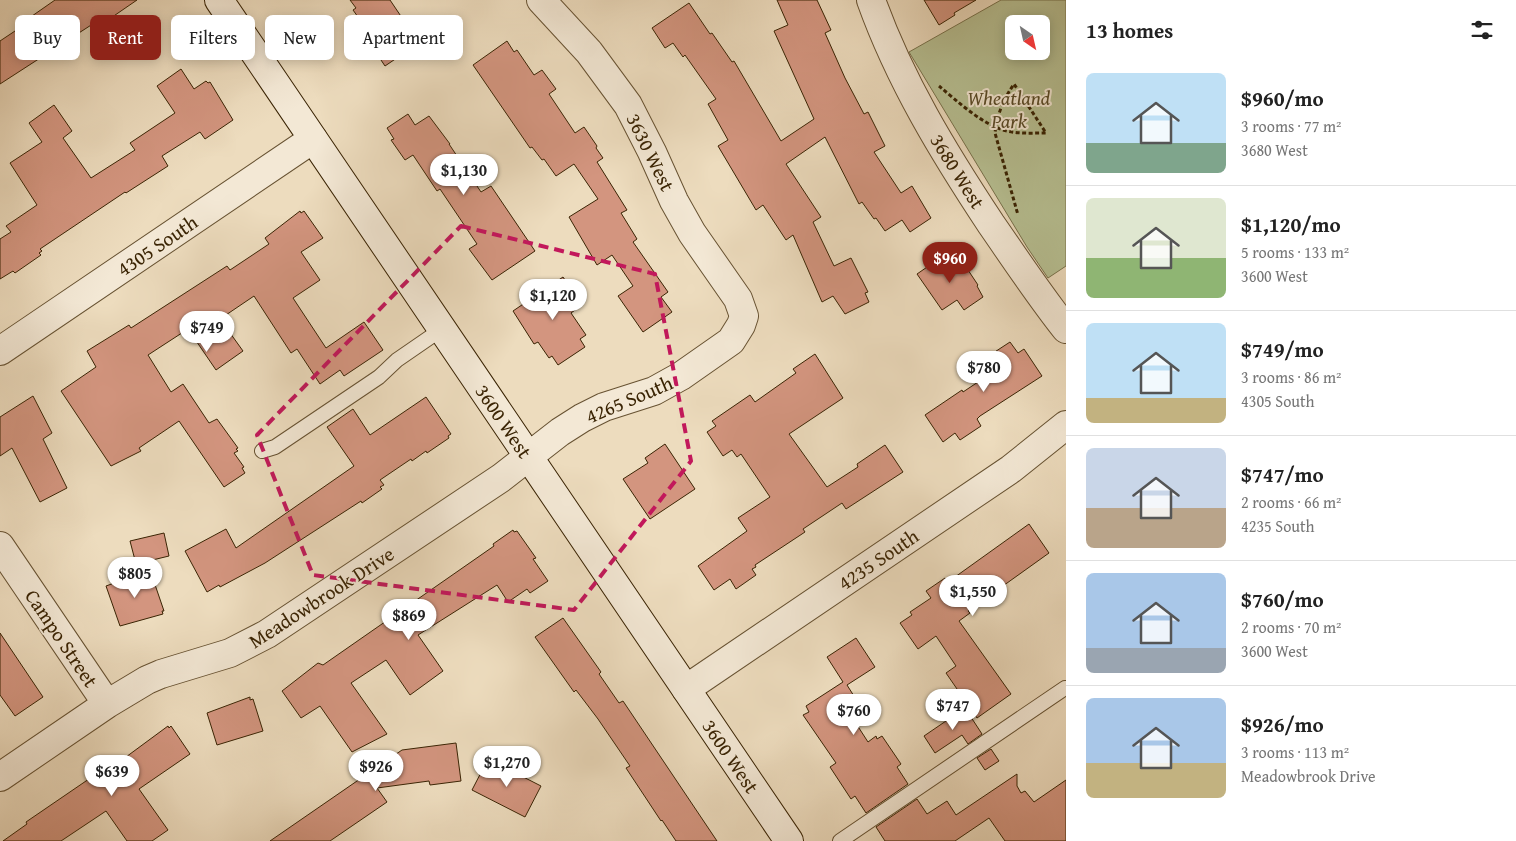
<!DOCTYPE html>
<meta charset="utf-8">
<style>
body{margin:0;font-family:"Gentium Book Plus",serif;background:#f2f2f2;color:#222;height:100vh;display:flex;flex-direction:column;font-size:19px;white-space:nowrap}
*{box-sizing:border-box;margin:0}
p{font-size:16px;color:#767676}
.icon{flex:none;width:28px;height:28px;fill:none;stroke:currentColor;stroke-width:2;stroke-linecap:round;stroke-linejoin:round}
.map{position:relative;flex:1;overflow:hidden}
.panel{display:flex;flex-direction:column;background:#fff;width:450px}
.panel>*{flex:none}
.hud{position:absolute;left:15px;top:15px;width:475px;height:45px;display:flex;gap:10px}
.needle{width:32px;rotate:146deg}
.controls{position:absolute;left:1005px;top:15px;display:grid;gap:10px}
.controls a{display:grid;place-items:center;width:45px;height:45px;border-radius:8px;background:#fff;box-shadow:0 2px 12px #0003;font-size:25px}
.price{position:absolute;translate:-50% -42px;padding:0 11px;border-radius:18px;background:#fff;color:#222;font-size:16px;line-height:32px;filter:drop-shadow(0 1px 2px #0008)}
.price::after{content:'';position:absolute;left:50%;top:30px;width:15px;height:11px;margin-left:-8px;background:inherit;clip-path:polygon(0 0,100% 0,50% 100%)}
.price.current{background:#8f2418;color:#fff}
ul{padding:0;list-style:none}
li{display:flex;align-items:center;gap:15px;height:125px;padding:0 20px}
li+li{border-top:1px solid #e0e0e0}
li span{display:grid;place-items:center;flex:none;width:140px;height:100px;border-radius:8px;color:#555}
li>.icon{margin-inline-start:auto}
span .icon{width:60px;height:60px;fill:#fffc;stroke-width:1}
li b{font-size:21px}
h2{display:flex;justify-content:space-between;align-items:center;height:60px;padding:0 20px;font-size:21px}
.pill{padding:0 18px;border-radius:8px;background:#fff;box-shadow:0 2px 12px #0003;font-size:18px;line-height:45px}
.pill.current{background:#8f2418;color:#fff}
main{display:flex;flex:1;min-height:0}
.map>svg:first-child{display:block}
</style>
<main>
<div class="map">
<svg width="1066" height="841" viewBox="0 0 1066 841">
<rect width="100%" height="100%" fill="#eddcbe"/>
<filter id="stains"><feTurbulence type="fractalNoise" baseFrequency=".004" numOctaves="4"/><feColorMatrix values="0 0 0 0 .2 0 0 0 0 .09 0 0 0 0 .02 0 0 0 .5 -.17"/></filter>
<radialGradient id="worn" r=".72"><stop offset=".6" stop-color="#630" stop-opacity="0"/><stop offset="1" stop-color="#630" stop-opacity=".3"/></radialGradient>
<path fill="#b7c093" stroke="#78724c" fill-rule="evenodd" d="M1001,0H1066V266L1048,278L1027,247L909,52ZM1014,24H1041V51H1014Z"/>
<path fill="#d3957f" stroke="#3a2404" d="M55,0H137L105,22L102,18L0,84V41L24,25L22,23Z
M350,0H390L419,43L385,66L359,27L363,24L353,10L356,8Z
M777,0H817L831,30L825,33L845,78L864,114L868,112L885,146L874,152L901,193L912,186L931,218L910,232L902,220L885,231L876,218L874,219L862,202L859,204L825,137L786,164L821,217L813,222L834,266L851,258L868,292L865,293L869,302L845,314L833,296L822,302L793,235L786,240L763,205L756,210L718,146L728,140L708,104L716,99L685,55L683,57L673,43L665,48L652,28L689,3L710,34L712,33L732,62L734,61L781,141L814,119L774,31L788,25Z
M924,0H976L954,13L955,15L939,25Z
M507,41L514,52L517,50L534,75L542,70L556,89L549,94L575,133L584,127L597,146L596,148L603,158L597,162L627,210L621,213L637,239L633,242L668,292L661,297L672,312L643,332L618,296L633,286L612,255L597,265L569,217L598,199L574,164L556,176L544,159L542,160L532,147L530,148L473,65Z
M181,69L194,89L206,81L208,83L210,82L233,120L205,139L200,132L162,156L168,166L126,193L125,192L40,249L42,251L39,253L41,255L15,273L13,271L0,279V239L11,232L6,226L37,205L10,163L42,142L29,123L54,105L72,131L63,138L91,178L135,150L130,143L175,113L157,86Z
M408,114L415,125L429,116L450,144H449L481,192L491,186L535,251L492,280L469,249L477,244L440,189L437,191L413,155L405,160L391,140L394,139L387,128Z
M300,211L301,213L304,211L323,238L301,252L320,280L293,298L326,348L364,322L383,350L344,376L340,370L320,384L297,349L291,353L254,296L220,319L243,351L216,370L188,329L148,355L171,392L183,384L209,423L217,419L238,448L236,449L238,451L234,453L244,467L242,468L245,473L224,487L179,421L139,448L141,451L111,466L61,391L96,367L87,351L129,325L131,328L227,266L230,270L269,244L265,238Z
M946,254L957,271L964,267H966L978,285L977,286L983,297L964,310L957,300L942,310L917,274Z
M563,277L582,305L571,313L586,335L580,339L585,347L558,365L552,356L549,358L538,342L534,344L513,311Z
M1010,342L1018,353L1024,349L1042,376L980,416L977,419L981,426L960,440L955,433L943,442L925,415L962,390L963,392L993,372L984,359Z
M815,354L843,398L789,434L827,487L858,467L857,464L885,445L903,472L846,509L842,503L803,529L805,532L755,565L756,567L752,569L756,575L736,589L730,579L714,590L698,566L747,531L738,518L770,497L741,454L737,457L732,450L723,456L707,432L716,426L712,421L750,395L755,402L796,373L793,369Z
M33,396L52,433L43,439L67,488L40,502L12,448L0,456V417Z
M426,397L451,434L448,436L449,438L427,453L426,451L412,461L411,459L380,480L384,485L380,487L382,489L362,503L361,501L265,563L220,587L219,585L207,592L185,551L226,529L236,548L354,466L327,427L353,409L370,435Z
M665,444L695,489L650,519L623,479L648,463L645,458Z
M1029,524L1049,553L968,611L970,613L959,621L1011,694L977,718L946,673L956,666L936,636L918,649L900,623L912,615L910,612L931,598L926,591L945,578L948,582Z
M513,530L514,532L517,531L536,558L533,559L548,581L530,593L527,589L508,602L497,585L418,635L443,671L410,695L386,660L351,683L387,734L352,752L320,706L301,718L282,691L318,663L323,665L494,546L493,544Z
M164,533L169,556L136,564L130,541Z
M150,570L164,611H162L163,614L120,626L106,586Z
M563,618L601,672L599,674L619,703L623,701L717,841H676L662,820L661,821L626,768L630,766L598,719L576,690L574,692L535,637Z
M0,633L43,697L15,716L0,695Z
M856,638L875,667L847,685L859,704L848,711L868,742L876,736L877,739L882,736L901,764L897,767L908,784L866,813L855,796L851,799L830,767L836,763L803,715L809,712L806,706L843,682L827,657Z
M250,697V700L253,699L263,731L217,745L207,713Z
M965,708L982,734L968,744L962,735L935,753L924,736Z
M168,726L169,728L171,726L190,754L139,789L168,830L152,841H127L106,811L61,841H3L27,824L26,822L105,768L107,771Z
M456,743L461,781L430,785L429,781L377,788L387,802L330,841H270L402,750Z
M991,749L999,761L985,770L977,758Z
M488,759L541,786L525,817L472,790Z
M1017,774V786L1021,793L1025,791L1034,802L1066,780V841H1005L989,818L955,841H885L876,827L917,799L927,814L947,801L956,815Z"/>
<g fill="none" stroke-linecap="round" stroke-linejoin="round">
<g stroke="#675232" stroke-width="16">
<path id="lane" d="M262,451L275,447L379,377L397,360L442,329
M840,841L1065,688"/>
</g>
<g stroke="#675232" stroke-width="30">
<path id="street" d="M871,0C900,81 944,153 991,224C1016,260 1039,295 1066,329
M0,351L313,139
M0,546L107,704
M686,689L1011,469L1066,425
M0,777L107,704L147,680L161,674L230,653L267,634L501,478L560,432L582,418L604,407L654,391L681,376L731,341L741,325L744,316L738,299L692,233L674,201L652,152L628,105L589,52L541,0"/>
</g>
<g stroke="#3a2404" stroke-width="30">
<path id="secondary" d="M219,0L789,841"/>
</g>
<path stroke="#3a2404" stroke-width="3" stroke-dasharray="4 2.5" stroke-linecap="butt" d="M939,86C957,101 984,126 1007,131C1020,134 1033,133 1046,133L1014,84C1003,100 997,115 995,133L1018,215"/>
<use href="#lane" stroke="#f3e8d5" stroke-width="14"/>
<use href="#street" stroke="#f3e8d5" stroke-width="28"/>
<use href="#secondary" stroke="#f3e8d5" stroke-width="28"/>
</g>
<path fill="none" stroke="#c2185b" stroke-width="4" stroke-dasharray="10 6" stroke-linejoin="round" d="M461,226L655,274L691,461L574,610L313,575L257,435Z"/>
<g text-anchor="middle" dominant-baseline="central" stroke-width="4" stroke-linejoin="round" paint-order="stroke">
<g font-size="20" font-style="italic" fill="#594b28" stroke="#f3e8d5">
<text x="1009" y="97">Wheatland<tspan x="1009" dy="23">Park</tspan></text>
</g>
<g font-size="20" fill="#3a2404" stroke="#f3e8d5">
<text transform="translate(651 152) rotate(64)">3630 West</text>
<text transform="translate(958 171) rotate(58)">3680 West</text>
<text transform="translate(157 245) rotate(-34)">4305 South</text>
<text transform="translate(629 399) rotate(-23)">4265 South</text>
<text transform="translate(504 421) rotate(56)">3600 West</text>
<text transform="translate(878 559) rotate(-34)">4235 South</text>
<text transform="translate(321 597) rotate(-33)">Meadowbrook Drive</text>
<text transform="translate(62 638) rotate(56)">Campo Street</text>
<text transform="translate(731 756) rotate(56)">3600 West</text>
</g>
</g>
<rect width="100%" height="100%" filter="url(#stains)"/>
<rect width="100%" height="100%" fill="url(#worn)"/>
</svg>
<div class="controls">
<a><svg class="needle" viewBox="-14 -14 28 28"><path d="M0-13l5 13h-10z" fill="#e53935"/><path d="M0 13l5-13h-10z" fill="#767676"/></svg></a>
</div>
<b class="price" style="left:464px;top:196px">$1,130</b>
<b class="price current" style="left:950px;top:284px">$960</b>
<b class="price" style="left:553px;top:321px">$1,120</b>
<b class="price" style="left:207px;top:353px">$749</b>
<b class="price" style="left:984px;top:393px">$780</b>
<b class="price" style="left:135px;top:599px">$805</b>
<b class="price" style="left:973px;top:617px">$1,550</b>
<b class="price" style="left:409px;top:641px">$869</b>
<b class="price" style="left:953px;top:731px">$747</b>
<b class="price" style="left:854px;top:736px">$760</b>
<b class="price" style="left:507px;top:788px">$1,270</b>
<b class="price" style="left:376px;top:792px">$926</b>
<b class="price" style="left:112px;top:797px">$639</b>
<div class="hud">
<a class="pill">Buy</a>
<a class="pill current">Rent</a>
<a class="pill">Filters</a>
<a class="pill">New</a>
<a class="pill">Apartment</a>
</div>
</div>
<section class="panel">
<h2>13 homes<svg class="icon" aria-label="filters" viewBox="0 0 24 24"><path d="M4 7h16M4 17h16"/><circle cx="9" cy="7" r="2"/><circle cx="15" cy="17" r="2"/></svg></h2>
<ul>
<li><span style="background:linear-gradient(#bfe0f5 70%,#7fa58c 0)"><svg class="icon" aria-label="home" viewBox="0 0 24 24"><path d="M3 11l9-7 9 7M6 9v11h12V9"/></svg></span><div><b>$960/mo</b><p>3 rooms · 77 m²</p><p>3680 West</p></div></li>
<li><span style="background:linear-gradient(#dfe7d0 60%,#8fb573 0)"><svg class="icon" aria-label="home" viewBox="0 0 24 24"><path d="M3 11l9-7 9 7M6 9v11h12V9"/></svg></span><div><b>$1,120/mo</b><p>5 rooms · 133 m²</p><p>3600 West</p></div></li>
<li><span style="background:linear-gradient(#bfe0f5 75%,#c2b280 0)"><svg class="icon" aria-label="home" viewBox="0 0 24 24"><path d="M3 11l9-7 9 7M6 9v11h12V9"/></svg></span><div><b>$749/mo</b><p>3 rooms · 86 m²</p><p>4305 South</p></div></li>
<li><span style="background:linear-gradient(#c9d6e8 60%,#b9a48a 0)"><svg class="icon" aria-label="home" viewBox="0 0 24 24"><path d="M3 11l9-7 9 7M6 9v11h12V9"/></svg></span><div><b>$747/mo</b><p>2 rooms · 66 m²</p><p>4235 South</p></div></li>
<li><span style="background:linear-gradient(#a9c7e8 75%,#9aa5b1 0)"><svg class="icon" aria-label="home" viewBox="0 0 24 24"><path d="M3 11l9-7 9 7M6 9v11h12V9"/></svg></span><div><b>$760/mo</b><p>2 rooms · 70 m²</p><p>3600 West</p></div></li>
<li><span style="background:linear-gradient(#a9c7e8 65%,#c2b280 0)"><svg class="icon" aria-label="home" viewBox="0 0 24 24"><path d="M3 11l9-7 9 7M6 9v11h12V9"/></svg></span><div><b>$926/mo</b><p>3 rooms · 113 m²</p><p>Meadowbrook Drive</p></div></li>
</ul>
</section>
</main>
